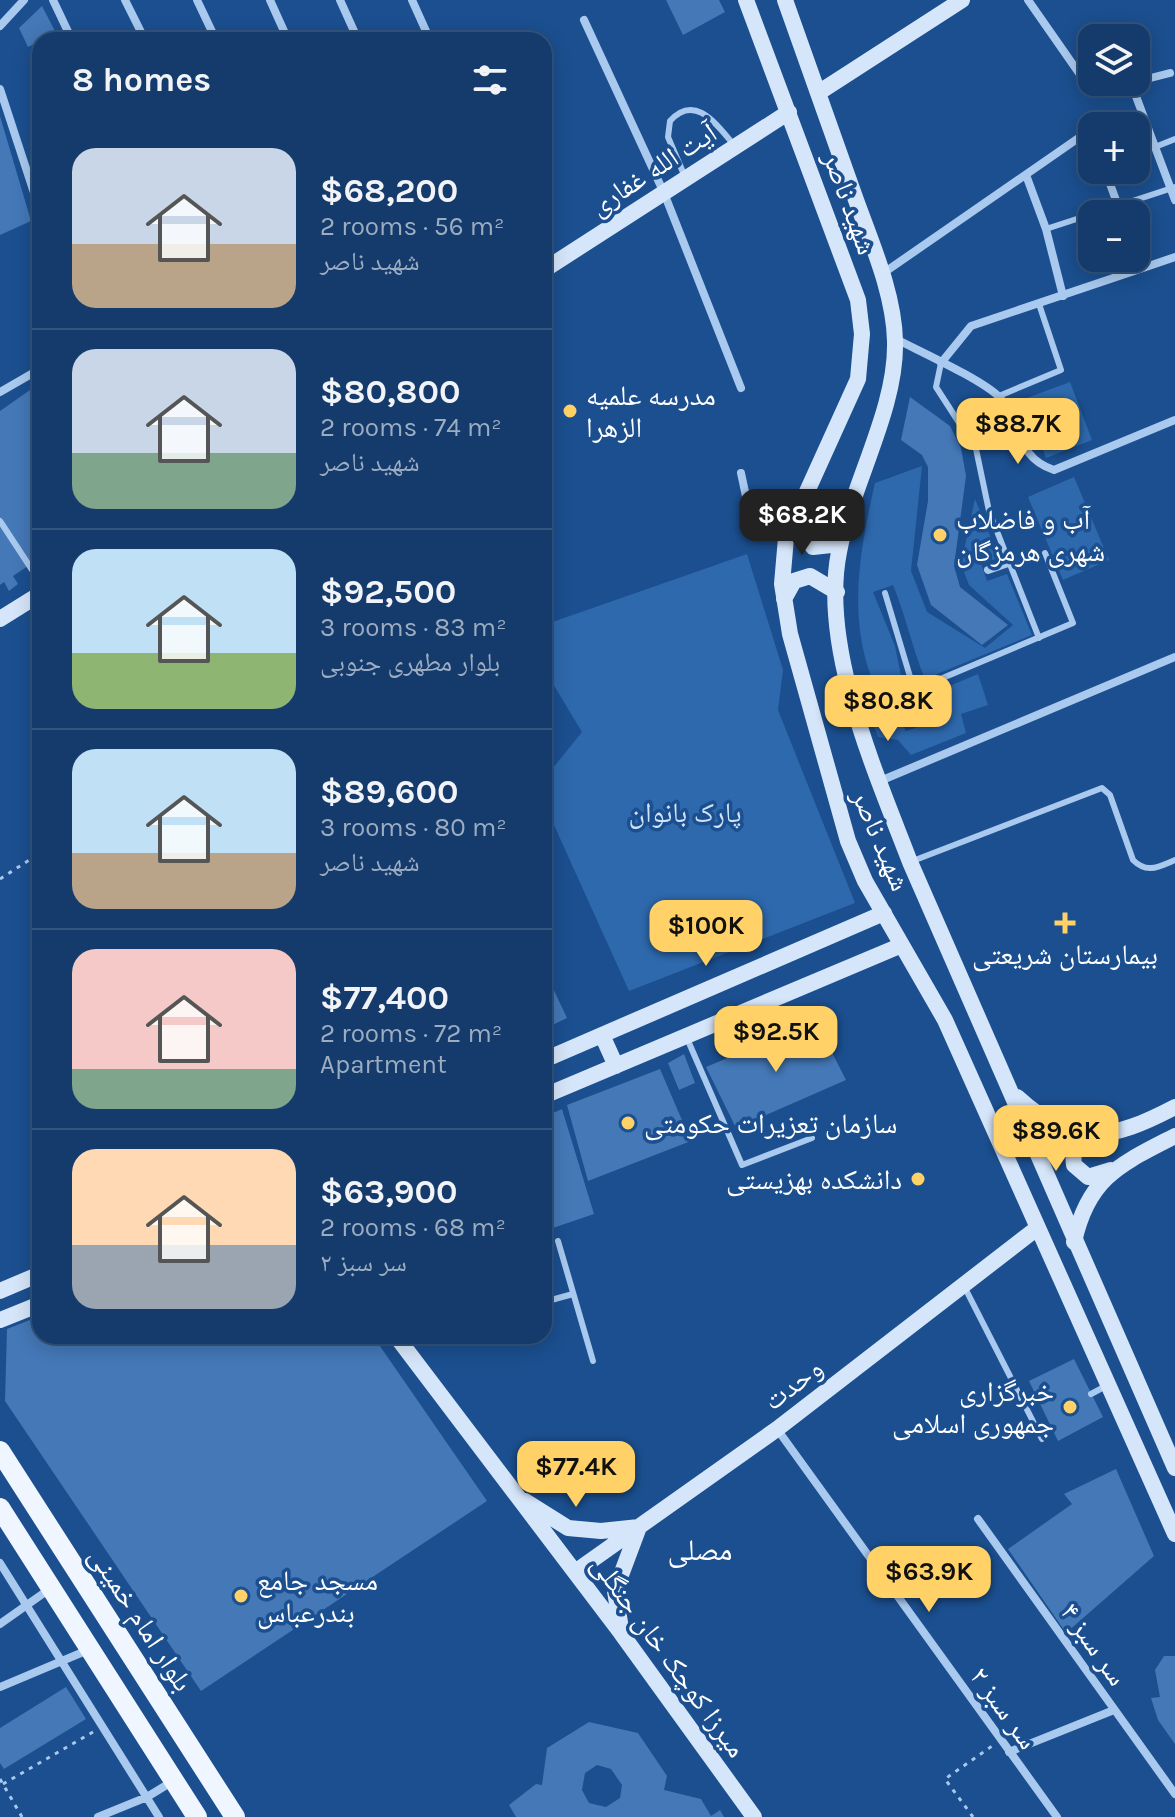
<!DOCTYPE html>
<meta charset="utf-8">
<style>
body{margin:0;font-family:Karla,"Noto Naskh Arabic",sans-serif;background:#1d4271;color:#f1f3f6;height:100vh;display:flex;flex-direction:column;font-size:30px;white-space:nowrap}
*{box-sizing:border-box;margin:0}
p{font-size:26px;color:#9dadc1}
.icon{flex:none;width:44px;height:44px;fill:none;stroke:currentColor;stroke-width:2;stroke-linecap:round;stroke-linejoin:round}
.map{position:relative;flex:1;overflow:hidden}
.sheet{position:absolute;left:32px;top:32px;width:520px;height:1312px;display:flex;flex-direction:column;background:#143b6b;border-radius:24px;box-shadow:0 4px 20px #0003,0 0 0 2px #33557e}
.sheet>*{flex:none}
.tools{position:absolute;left:1078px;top:24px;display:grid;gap:16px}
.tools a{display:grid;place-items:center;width:72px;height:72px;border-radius:16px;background:#143b6b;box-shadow:0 4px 20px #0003,0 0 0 2px #33557e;font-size:40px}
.price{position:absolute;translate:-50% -68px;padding:0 18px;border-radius:16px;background:#ffd166;color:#111;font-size:26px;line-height:52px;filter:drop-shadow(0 2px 4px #0008)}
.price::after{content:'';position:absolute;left:50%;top:48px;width:24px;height:18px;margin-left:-12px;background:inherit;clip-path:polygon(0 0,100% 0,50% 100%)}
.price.current{background:#222;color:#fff}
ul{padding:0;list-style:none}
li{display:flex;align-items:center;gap:24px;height:200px;padding:0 40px}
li+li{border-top:2px solid #33557e}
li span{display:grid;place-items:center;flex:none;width:224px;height:160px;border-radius:24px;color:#555}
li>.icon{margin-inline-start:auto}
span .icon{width:96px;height:96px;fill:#fffc;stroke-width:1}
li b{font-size:34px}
h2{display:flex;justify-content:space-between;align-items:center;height:96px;padding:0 40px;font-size:34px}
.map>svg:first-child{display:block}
</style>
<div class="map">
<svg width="1175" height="1817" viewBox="0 0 1175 1817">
<rect width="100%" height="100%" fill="#1b4f8f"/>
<path fill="#2e69ad" d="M1070,382L1092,440L1046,458L1024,399Z
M922,466L911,571L927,612L985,648L1013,625L969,585L961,564L975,499L999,558L981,563L987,581L1007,574L1032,635L925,679C912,648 906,616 893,585L873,592L895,646L902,681L877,691C846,623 859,554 875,483Z
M1074,477L1109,560L1063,580L1028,497Z
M747,554L783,670L778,710L855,903L629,991L544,803V779L582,732L544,669V625Z
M978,674L988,705L961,714L966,733L911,755L898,740L878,737L872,721L895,713L906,731L949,717L940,690Z"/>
<path fill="#4478b7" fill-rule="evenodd" d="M666,0H719L725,12L683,35Z
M42,6L56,33L28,47L19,28Z
M0,116L31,221L0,235Z
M40,383V558L13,576L18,584L9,591L4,582L0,585V411Z
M910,397L950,426L961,448L966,476L954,566L960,587L1008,625L982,645L931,605L917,565L928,501V467L922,455L901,440Z
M544,969L567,1018L544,1029Z
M816,1021L846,1080L736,1128L706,1067Z
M684,1054L695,1083L679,1090L668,1063Z
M660,1069L691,1141L588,1181L567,1105Z
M562,1109L594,1214L544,1231V1117Z
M40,1316V1336H373L487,1501L201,1691L5,1401L7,1329Z
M1074,1359L1103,1417L1058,1441L1029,1381Z
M1116,1469L1154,1556L1066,1633L1008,1549L1072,1504L1064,1494Z
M1164,1656H1175V1744L1158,1720L1151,1698L1160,1697L1155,1670Z
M66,1687L86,1719L4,1769L0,1763V1728Z
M589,1722L638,1733L667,1776L664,1790L701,1799L711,1816L720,1810L724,1817H516L509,1805L536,1784L542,1785L547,1748ZM597,1765L611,1769L622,1785L620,1798L606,1807L589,1803L582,1790L585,1773Z"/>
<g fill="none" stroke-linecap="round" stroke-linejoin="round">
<path stroke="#a9c9ee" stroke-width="3" stroke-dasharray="4 6" stroke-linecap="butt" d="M1100,85L1120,84
M879,875L895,869
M0,879L40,853
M0,1779L22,1817
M3,1784L93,1732
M973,1817L945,1779L992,1746"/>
<path stroke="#a9c9ee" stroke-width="6" d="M1155,147L1175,139
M685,177L668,137L670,121C696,92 718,127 735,146
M1093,214L1175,187
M1046,229L1092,214
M941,363L936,387L976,449L989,511L1039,638
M999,396L1061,370L1039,304
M0,521L40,582
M885,593L914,690
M888,701L1073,623L1045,553
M910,862L1102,788L1110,795L1133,860C1147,874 1158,867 1175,860
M686,1036L742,1165L812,1138
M558,1241L593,1361
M964,1286L1042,1439
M544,1302L573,1294
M401,1340L417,1336
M1091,1394L1106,1386"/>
<path stroke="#a9c9ee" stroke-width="8" d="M53,0L72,40
M125,0L145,40
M197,0L216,40
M270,0L288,40
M340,0L358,40
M412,0L430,40
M1028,0L1088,86
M584,20L664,193L741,388
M0,26L24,0
M1170,73L1131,83L1175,200
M0,89L40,211
M1105,170L1121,214
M1026,175L1046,229L1063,296
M1143,268L1175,257
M882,274L1080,137L1092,142
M896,339C919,351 985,381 1000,398C1024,423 1014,457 1054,470L1175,420
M941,363L971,326L1143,268L1136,251
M0,392L40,369
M741,473L747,501L756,516L776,519L796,514
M988,570L1008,563
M880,781L1175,657
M777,1429L1057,1817
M978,1519L1175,1794
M0,1563L159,1817
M0,1624L51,1588
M0,1687L88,1650
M1009,1752L1114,1710
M98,1817L147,1797L173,1781"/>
<path stroke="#d6e6fa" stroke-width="16" d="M746,0L858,300L862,334L858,379L786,538L782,584L790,634L848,841L865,881L945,1020L1175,1534
M785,0C809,67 832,134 856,200C872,244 894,294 895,341C897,409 852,483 839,552C820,648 876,773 910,862L1175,1468
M818,93L962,0
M544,270L789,112
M797,514L801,531L813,547L831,545L843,535
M784,599L794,581L810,576L837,592
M0,619L40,594
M602,1035L616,1066
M544,1060L884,913
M544,1096L902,945
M1017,1097C1074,1149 1112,1140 1175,1107
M1099,1136C1081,1139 1071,1146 1074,1165L1088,1177L1111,1170
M1074,1242C1088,1177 1121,1164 1175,1136
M0,1291L40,1274
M0,1320L40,1304
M396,1336L621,1633L754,1817
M525,1501L568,1528L601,1531L639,1527L615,1591L621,1629
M575,1572L777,1429L1036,1229"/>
<path stroke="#f0f6ff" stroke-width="20" d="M0,1451L235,1817
M0,1508L197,1817"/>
</g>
<g fill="#ffd166" stroke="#1b4f8f" stroke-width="3">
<circle cx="570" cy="411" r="8"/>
<circle cx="940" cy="535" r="8"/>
<path d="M1061 911h8v8h8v8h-8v8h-8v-8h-8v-8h8z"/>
<circle cx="628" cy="1123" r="8"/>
<circle cx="918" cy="1179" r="8"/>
<circle cx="1070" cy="1407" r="8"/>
<circle cx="241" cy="1596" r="8"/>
</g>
<g text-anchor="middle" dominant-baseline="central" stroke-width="7" stroke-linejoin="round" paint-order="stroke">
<g font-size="28" fill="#fff" stroke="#1b4f8f">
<text transform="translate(653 169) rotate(-33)">آیت الله غفاری</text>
<text transform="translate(850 203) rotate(70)">شهید ناصر</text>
<text transform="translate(881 840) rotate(67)">شهید ناصر</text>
<text transform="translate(793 1384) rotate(-37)">وحدت</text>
<text transform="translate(141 1619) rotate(57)">بلوار امام خمینی</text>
<text transform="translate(1094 1644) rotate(55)">سر سبز ۴</text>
<text transform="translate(669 1656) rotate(54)">میرزا کوچک خان جنگلی</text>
<text transform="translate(1004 1708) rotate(54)">سر سبز ۲</text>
</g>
<g font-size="28" fill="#fff" stroke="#1b4f8f" text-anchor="start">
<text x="586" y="395">مدرسه علمیه<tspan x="586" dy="32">الزهرا</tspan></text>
<text x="956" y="519">آب و فاضلاب<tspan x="956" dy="32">شهری هرمزگان</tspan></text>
<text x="1065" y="954" text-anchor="middle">بیمارستان شریعتی</text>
<text x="644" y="1123">سازمان تعزیرات حکومتی</text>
<text x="902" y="1179" text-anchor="end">دانشکده بهزیستی</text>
<text x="1054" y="1391" text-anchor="end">خبرگزاری<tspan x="1054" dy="32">جمهوری اسلامی</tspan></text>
<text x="257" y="1580">مسجد جامع<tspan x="257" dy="32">بندرعباس</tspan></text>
</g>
<g font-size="28" fill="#cfe3fa" stroke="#1b4f8f">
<text x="685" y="812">پارک بانوان</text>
</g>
<g font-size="30" fill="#fff" stroke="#1b4f8f">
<text x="700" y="1550">مصلی</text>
</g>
</g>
</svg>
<div class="tools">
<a><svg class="icon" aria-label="layers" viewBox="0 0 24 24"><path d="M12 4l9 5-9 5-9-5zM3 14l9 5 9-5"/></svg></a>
<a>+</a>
<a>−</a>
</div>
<b class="price" style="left:1018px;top:466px">$88.7K</b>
<b class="price current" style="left:802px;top:557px">$68.2K</b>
<b class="price" style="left:888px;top:743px">$80.8K</b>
<b class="price" style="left:706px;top:968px">$100K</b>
<b class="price" style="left:776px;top:1074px">$92.5K</b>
<b class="price" style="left:1056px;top:1173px">$89.6K</b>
<b class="price" style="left:576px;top:1509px">$77.4K</b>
<b class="price" style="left:929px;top:1614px">$63.9K</b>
<section class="sheet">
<h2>8 homes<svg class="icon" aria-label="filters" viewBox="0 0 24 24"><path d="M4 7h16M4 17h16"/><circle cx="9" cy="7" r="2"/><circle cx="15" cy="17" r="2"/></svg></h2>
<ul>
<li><span style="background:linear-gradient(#c9d6e8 60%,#b9a48a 0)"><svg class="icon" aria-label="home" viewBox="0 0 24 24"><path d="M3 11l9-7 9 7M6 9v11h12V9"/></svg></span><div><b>$68,200</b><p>2 rooms · 56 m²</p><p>شهید ناصر</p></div></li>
<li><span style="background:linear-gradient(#c9d6e8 65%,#7fa58c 0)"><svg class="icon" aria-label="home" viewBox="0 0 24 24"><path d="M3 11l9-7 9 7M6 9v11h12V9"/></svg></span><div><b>$80,800</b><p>2 rooms · 74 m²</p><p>شهید ناصر</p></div></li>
<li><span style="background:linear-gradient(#bfe0f5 65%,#8fb573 0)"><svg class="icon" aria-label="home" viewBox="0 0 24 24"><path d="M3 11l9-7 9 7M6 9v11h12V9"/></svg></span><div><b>$92,500</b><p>3 rooms · 83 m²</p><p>بلوار مطهری جنوبی</p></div></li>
<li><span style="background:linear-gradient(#bfe0f5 65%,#b9a48a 0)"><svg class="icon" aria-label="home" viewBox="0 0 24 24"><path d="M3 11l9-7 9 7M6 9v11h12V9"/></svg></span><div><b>$89,600</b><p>3 rooms · 80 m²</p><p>شهید ناصر</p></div></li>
<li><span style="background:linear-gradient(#f6c9c9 75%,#7fa58c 0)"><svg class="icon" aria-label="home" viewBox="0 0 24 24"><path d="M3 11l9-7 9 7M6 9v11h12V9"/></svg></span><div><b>$77,400</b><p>2 rooms · 72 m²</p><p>Apartment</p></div></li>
<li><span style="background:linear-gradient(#ffd9b3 60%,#9aa5b1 0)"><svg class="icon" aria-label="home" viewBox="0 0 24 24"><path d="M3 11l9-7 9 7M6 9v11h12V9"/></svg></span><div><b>$63,900</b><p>2 rooms · 68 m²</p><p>سر سبز ۲</p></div></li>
</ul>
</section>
</div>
